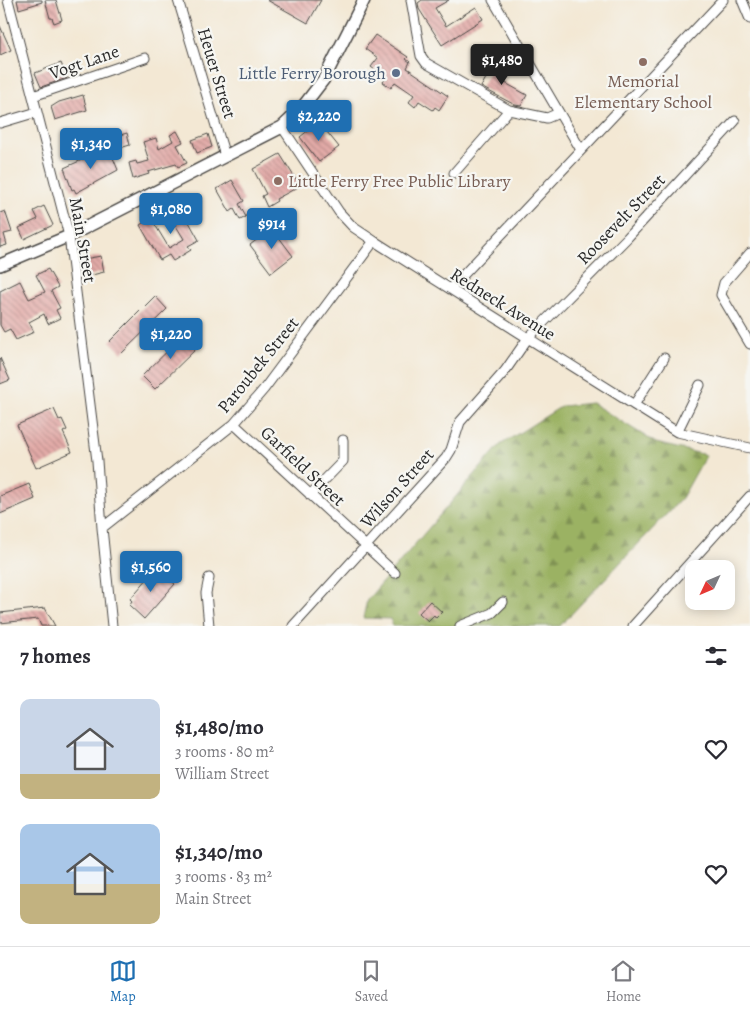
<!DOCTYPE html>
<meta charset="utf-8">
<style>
body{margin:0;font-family:Alegreya,serif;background:#f2f2f3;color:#2b2b33;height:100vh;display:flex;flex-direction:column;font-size:19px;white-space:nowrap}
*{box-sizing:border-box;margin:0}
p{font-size:16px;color:#7c7c81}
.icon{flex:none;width:28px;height:28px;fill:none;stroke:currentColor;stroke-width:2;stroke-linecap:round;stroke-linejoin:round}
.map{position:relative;height:626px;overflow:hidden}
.sheet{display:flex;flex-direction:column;background:#fff;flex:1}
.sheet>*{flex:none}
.needle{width:32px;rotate:226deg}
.buttons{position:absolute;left:685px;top:560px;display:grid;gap:10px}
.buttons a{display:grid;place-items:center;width:50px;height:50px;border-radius:10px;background:#fff;box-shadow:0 2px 12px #0003;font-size:25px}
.price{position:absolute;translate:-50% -42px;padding:0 11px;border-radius:5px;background:#1f6fb2;color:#fff;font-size:16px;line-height:32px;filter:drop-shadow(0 1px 2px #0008)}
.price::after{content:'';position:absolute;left:50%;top:30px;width:15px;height:11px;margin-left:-8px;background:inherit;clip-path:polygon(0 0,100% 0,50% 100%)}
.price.current{background:#222;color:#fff}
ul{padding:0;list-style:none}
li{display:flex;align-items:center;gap:15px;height:125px;padding:0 20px}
li span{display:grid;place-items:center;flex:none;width:140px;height:100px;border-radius:10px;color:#555}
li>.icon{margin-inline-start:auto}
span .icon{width:60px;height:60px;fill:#fffc;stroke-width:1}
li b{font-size:21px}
h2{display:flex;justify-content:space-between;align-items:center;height:60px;padding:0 20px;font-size:21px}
.tabs{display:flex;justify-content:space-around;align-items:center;height:70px;border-top:1px solid #e1e1e2;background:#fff;font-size:14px;color:#7c7c81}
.tabs a{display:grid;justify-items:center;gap:2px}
.tabs .current{color:#1f6fb2}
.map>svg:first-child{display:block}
</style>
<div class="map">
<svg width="750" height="626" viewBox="0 0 750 626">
<defs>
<pattern id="forest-firs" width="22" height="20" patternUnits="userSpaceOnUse" patternTransform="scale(1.25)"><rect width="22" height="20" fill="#9bb264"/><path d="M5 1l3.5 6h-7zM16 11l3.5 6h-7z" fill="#7f9153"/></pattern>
<pattern id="building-back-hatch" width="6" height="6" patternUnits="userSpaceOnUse" patternTransform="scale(1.25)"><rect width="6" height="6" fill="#e3aba8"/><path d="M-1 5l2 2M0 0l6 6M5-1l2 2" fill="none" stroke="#b88b89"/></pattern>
</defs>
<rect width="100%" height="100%" fill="#f6f6f2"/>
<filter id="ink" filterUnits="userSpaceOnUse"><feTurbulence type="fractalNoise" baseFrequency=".02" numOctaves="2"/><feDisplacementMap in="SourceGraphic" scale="10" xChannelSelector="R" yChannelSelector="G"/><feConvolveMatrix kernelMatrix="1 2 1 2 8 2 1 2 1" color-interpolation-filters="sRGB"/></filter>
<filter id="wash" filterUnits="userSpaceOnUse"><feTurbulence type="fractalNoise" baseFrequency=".0096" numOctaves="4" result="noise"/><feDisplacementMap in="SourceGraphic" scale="20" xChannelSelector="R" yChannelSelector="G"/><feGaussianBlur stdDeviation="1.12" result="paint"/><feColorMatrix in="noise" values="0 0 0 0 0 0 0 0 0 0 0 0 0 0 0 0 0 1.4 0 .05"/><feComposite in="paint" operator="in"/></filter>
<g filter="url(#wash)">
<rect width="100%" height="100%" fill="#f3e8d4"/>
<path fill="url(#forest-firs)" stroke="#636e48" d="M592,403L656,443L706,455L682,498L560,626H393L390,619L363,618L367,600L500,445L562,406Z"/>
<g id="blocks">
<path fill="url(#building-back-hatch)" d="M17,0H42V2L19,9Z
M45,0H56L62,20L54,23L52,18H50Z
M267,0H321L308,23Z
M422,0H449L435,8L446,26L476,7L483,19L442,45L419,9L418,3Z
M0,26L11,50L0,55Z
M375,35L408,57L406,59L410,62L407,68L448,96L439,110L435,107L433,110L419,101L415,107L409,102L414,95L395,82L391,88L383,82L386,78L371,67L378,58L365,49Z
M496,60L507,67L500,80L527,95L521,106L515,105L481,87Z
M61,63L67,78L41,87L35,73Z
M83,95L87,110L55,120L51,107L59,102Z
M319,122L339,147L319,162L300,137Z
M177,131L183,142L177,145L187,163L178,167L176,164L148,172L149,174L133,179L129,163L136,161L137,164L149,161L143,142L156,138L159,149L173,141L170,135Z
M127,133L130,145L120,148L117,136Z
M208,134L212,147L197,153L192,140Z
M104,150L111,153L118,170L76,193L74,189L72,190L64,168Z
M280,154L300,186L276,199L277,201L267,207L262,196L266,194L253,169Z
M232,180L244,201L239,204L246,217L240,220L234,209L230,212L217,189Z
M179,204L199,240L188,246L191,250L173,261L169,255L160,260L140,225L151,218L169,248L184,239L167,211Z
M44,206L53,225L24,239L19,228L38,219L34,211Z
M5,211L12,232L4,234L7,245L0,247V213Z
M272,228L293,256L271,273L250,245Z
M101,256L104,272L88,276L84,259Z
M48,269L58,287L51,291L60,308L56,310L60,318L48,324L44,314L29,322L34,332L16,340L10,329L4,332L0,325V291L20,281L29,299L45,292L36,275Z
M155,296L167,309L122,353L110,341Z
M187,332L200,345L155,389L142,376Z
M0,358L10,380L0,384Z
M54,409L59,420L62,419L67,430L63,432L72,452L36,468L17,425Z
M29,484L35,499L0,514V496Z
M160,567L171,577L169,579L175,584L144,619L129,605L132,601L130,599L155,570L156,571Z
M430,601L442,612L436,618L434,615L428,621L419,613Z
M45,608L55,626H41L38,619L0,623V613Z"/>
</g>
</g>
<g filter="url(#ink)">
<use href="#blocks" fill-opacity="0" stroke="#494744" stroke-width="1"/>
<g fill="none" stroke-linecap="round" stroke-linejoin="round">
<g stroke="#494744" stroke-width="11">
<path id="minor" d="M8,0L69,236L97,461L102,528L112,626
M178,0L225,156
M411,0L421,56L426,63L509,110
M493,0L581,150
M742,0L750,19
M33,96L145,58
M0,123L37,112
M282,127L339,212L353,227L374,241L677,432L750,448
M454,173L509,110L547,118L559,113
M750,253L724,283L721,295L750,344
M450,289L723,0
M634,405L664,358
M234,424L395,573
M677,432L700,385
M310,495L343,461V440
M102,528L234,424L264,389L374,241
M209,578L206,593L209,626
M293,626L446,458L451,450L460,422L505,371L528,338L627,238L735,121
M460,626L492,613L503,602
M633,626L750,496"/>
</g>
<g stroke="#494744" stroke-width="14">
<path id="major" d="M0,265L69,236L282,127L301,109L324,79L364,0"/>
</g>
<use href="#minor" stroke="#fff" stroke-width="9"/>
<use href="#major" stroke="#fff" stroke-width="11"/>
</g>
</g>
<g fill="#8d6e63" stroke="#f6f6f2" stroke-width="2">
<circle cx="643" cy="62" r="5"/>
<circle cx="278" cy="181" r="5"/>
</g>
<circle fill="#5c6f8a" stroke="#f6f6f2" stroke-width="2" cx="396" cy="73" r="5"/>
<g text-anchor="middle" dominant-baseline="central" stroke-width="4.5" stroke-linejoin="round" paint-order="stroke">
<g font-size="18" fill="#2b2b2b" stroke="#f6f6f2">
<text transform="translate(84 62) rotate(-19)">Vogt Lane</text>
<text transform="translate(217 73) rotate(73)">Heuer Street</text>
<text transform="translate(621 219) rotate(-46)">Roosevelt Street</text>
<text transform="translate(83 240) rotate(80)">Main Street</text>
<text transform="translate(503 304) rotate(32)">Redneck Avenue</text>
<text transform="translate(258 365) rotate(-51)">Paroubek Street</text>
<text transform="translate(303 466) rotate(43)">Garfield Street</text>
<text transform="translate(397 488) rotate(-48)">Wilson Street</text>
</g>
<g font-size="18" fill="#4e5e75" stroke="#f6f6f2" text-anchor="end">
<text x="386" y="73">Little Ferry Borough</text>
</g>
<g font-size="18" fill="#785e54" stroke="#f6f6f2">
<text x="643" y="81">Memorial<tspan x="643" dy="21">Elementary School</tspan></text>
<text x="288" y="181" text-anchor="start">Little Ferry Free Public Library</text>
</g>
</g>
</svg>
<div class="buttons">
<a><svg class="needle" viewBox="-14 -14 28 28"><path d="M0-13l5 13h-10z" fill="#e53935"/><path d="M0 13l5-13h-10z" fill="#7c7c81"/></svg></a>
</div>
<b class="price current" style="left:502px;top:86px">$1,480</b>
<b class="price" style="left:319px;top:142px">$2,220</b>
<b class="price" style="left:91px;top:170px">$1,340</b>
<b class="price" style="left:171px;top:235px">$1,080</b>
<b class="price" style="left:272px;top:250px">$914</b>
<b class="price" style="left:171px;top:360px">$1,220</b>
<b class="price" style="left:151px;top:593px">$1,560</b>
</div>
<section class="sheet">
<h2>7 homes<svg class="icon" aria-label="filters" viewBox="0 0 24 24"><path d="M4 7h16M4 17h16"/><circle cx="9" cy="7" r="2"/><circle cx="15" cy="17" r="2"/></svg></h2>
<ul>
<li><span style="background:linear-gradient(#c9d6e8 75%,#c2b280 0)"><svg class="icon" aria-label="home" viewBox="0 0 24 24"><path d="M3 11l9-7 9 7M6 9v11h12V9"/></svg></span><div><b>$1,480/mo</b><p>3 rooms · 80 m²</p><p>William Street</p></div><svg class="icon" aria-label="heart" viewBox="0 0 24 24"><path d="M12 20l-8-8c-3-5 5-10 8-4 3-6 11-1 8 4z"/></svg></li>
<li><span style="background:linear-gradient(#a9c7e8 60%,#c2b280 0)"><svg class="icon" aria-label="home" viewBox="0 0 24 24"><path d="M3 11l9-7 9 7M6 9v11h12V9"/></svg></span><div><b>$1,340/mo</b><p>3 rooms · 83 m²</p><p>Main Street</p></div><svg class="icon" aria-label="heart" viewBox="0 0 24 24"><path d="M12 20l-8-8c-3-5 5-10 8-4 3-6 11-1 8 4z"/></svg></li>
</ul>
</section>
<nav class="tabs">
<a class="current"><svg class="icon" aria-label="map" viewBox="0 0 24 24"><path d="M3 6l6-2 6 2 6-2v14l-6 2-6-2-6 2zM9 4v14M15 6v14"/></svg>Map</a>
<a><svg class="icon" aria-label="saved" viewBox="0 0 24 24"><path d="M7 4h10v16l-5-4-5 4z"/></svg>Saved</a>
<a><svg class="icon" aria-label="home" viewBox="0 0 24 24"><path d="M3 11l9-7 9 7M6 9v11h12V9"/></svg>Home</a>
</nav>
